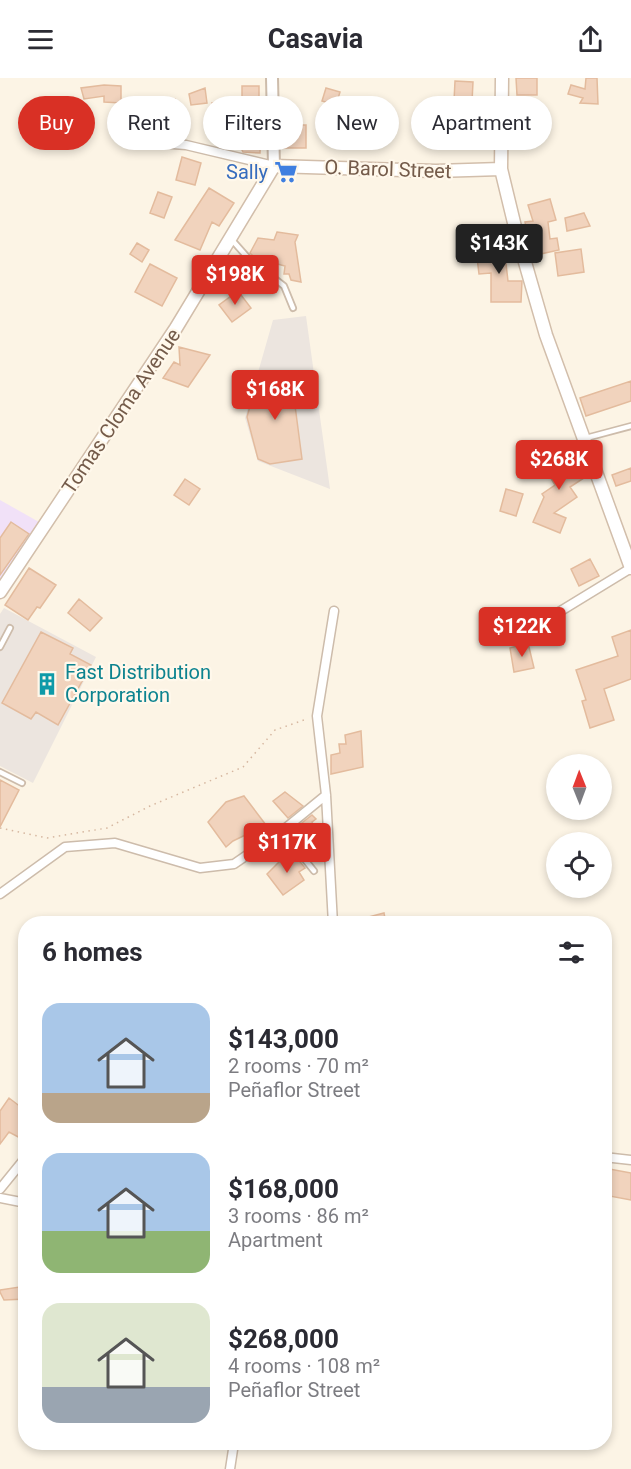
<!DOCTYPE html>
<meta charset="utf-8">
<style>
body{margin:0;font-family:Roboto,sans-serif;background:#f7f7f7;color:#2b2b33;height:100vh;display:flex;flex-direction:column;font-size:22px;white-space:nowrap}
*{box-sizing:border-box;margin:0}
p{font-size:20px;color:#7c7c81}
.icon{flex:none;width:33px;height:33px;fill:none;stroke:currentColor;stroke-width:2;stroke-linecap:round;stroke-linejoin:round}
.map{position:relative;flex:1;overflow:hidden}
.side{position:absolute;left:18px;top:838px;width:594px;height:534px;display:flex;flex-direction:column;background:#fff;border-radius:24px;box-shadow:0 3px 9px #0003}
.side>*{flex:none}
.banner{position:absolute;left:18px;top:18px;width:596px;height:54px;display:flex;gap:12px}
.needle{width:39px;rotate:359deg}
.buttons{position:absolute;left:546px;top:676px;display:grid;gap:12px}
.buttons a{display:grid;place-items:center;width:66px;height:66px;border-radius:50%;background:#fff;box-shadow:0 3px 9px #0003;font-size:30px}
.price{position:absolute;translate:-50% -51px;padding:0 14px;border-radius:6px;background:#d93025;color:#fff;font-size:20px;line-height:39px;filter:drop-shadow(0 2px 3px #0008)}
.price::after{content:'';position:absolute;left:50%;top:36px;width:18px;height:14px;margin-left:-9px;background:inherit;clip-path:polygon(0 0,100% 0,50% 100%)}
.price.selected{background:#222;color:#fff}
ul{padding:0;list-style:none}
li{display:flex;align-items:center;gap:18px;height:150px;padding:0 24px}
li span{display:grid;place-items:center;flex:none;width:168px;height:120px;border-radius:18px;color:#555}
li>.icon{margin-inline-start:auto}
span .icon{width:72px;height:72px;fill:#fffc;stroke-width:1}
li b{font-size:26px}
h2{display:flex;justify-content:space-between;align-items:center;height:72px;padding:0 24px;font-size:26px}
.chip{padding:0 21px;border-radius:27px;background:#fff;box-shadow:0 3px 9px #0003;font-size:21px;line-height:54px}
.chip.selected{background:#d93025;color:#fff}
header{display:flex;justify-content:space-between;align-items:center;height:78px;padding:0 24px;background:#fff;font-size:27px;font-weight:700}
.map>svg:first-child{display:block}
</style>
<header><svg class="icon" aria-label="menu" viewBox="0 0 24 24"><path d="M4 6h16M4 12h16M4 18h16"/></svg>Casavia<svg class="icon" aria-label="share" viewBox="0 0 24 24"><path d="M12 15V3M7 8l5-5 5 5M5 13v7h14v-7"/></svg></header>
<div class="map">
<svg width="631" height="1391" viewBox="0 0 631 1391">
<rect width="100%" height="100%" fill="#fcf4e5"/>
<path fill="#ece5df" d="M306,238L330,411L258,383L245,340L273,242Z
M4,530L96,579L33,705L0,688V536Z"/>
<path fill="#f1e1f8" d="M0,422L39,444L0,501Z"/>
<path fill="#f1d3bd" stroke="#e3bb9d" stroke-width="1.5" d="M516,0H537V17H517Z
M586,0H597L598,26L580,25L583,20L568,16L571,7L585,11Z
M455,3L473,4L472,24L454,23Z
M104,7L121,8V25L104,24V18L84,21L81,10Z
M242,8H259V31H265L266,46H261L260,75L243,74L241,70L219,68L220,53L230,54V58L248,59L249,37H213L212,25H242Z
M205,10L207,25L191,27L189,16Z
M326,10L340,14L336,27L322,23Z
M175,21L179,38H167L162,26Z
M281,47H306V70H281Z
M182,79L201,85L195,107L176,102Z
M209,110L234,125L219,148L212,144L200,172L175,162Z
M158,114L172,119L164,140L150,135Z
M550,121L556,142L548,144L550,161L557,160L559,172L536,177L533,160H528L525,144L533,143L528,127Z
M584,135L590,148L567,153L565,140Z
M277,154L298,157L295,164L301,204L291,202L289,196H284L285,188L255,180L250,175L258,160L274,162Z
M137,165L149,172L142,184L130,176Z
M504,168L508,203H522L521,224H491V195L479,196L476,171Z
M581,171L584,194L558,198L555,175Z
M150,186L177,200L162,228L135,214Z
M238,213L251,230L232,244L219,227Z
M179,269L210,277L188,309L163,300L174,284L180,287Z
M291,297L302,381L270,386L258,381L247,339L257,303Z
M631,303V323L586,338L580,320Z
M571,373L587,398L570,409L577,419L554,435L566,440L560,455L533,444L544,419L542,416L555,407L544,389Z
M631,390V403L616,408L612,397Z
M185,401L200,411L189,427L174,417Z
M506,411L523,416L516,438L500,433Z
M11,444L29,456L0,497V460Z
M590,481L599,498L579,508L571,491Z
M29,490L56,507L40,530L37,529L28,542L5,527Z
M79,521L102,540L90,553L68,535Z
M631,552V601L604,611L614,642L590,650L582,623L586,622L576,592L618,578L612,559Z
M41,554L73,570L70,576L91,587L58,647L36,634L31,641L2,625Z
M528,565L534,590L514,594L510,570Z
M361,653L363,689L331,696V677L340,675L339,666H346L345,657Z
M0,702L19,712L0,749Z
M285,714L303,728L288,740L273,723Z
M244,718L266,747L233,763L226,769L208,744L226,724Z
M312,737L316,741L312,744L315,750L312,753L315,757L301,767L293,752Z
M294,776L305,790L299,794L304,802L283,817L267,796L285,778L287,781Z
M384,835L386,846H353V843Z
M9,1020L26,1033V1056L22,1061L9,1054L0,1066V1033Z
M604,1090L631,1095V1122L604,1117Z
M26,1208V1221L4,1222L0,1214V1212Z"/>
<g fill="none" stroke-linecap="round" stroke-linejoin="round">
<g stroke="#cdbcab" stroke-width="8">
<path id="service" d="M232,162L248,180L284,208L293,230
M586,360L631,348
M0,569L10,550
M0,694L22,705
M282,753L314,793
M278,779L287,759"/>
</g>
<g stroke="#cdbcab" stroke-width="11">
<path id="minor" d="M147,64L186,67L274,88
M528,553L631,490
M0,816L65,769L115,765L200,790L234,786L282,753L326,717
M333,846L326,717L317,638L334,533
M604,1079L631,1082
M0,1111L26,1079
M0,1120L26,1125
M230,1391L234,1365"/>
</g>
<g stroke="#cdbcab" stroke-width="14">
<path id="tertiary" d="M272,0L274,88"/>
</g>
<g stroke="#d2beab" stroke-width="15">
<path id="secondary" d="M502,0L501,91L516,153L546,257L631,490
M0,514L176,250L274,88L436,93L501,91"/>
</g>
<path stroke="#d6b7a0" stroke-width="1.5" stroke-dasharray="1.5 4.5" stroke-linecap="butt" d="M0,750L47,760L107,750L150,728L243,689L275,652L307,641"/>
<use href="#service" stroke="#fff" stroke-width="4.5"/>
<use href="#minor" stroke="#fff" stroke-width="8"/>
<use href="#tertiary" stroke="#fff" stroke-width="10"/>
<use href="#secondary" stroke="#fff" stroke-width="12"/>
</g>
<defs>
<g id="supermarket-bare" transform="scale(1.8)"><path d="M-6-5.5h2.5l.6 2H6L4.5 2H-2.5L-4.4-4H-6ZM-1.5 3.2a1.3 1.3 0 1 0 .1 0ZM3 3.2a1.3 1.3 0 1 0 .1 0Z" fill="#3f7fe0" stroke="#fff8eb" stroke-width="2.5" paint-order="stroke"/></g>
<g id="building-bare" transform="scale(1.8)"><path d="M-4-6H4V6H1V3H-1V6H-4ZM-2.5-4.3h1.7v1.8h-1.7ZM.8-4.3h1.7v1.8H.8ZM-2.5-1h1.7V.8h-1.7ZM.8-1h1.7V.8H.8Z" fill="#0f9aa8" stroke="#fff8eb" stroke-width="2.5" paint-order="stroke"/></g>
</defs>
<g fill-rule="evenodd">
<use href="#supermarket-bare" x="286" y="94"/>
<use href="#building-bare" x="47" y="606"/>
</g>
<g text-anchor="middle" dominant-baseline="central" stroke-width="4.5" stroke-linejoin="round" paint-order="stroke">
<g font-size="20" fill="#745b4a" stroke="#fff8eb">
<text transform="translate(388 91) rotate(2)">O. Barol Street</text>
<text transform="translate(121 333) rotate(-56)">Tomas Cloma Avenue</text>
</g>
<g font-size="20" fill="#366cbe" stroke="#fff8eb" text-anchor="end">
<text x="268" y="94">Sally</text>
</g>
<g font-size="20" fill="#0d838f" stroke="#fff8eb" text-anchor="start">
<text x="65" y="594">Fast Distribution<tspan x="65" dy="23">Corporation</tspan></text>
</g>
</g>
</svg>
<div class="buttons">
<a><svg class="needle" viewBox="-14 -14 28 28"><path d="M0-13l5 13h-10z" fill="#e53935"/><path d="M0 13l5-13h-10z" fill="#7c7c81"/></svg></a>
<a><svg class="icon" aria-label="locate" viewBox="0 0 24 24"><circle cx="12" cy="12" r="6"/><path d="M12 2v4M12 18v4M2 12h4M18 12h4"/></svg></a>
</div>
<b class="price selected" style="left:499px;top:197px">$143K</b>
<b class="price" style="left:235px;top:228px">$198K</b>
<b class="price" style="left:275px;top:343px">$168K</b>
<b class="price" style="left:559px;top:413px">$268K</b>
<b class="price" style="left:522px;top:580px">$122K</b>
<b class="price" style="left:287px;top:796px">$117K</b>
<div class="banner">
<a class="chip selected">Buy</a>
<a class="chip">Rent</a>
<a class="chip">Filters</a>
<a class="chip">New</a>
<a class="chip">Apartment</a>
</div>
<section class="side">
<h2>6 homes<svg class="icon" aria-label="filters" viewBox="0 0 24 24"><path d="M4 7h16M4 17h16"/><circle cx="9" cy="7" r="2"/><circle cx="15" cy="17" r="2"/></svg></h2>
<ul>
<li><span style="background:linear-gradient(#a9c7e8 75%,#b9a48a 0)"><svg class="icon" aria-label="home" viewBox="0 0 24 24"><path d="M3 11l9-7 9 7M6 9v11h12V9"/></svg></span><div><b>$143,000</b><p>2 rooms · 70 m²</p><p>Peñaflor Street</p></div></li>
<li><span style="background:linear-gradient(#a9c7e8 65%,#8fb573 0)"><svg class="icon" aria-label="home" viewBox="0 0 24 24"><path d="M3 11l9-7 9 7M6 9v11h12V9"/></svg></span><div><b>$168,000</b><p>3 rooms · 86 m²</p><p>Apartment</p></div></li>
<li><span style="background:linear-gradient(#dfe7d0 70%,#9aa5b1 0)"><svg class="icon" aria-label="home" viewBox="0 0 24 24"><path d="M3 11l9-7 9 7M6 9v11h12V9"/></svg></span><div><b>$268,000</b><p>4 rooms · 108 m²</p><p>Peñaflor Street</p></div></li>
</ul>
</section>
</div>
